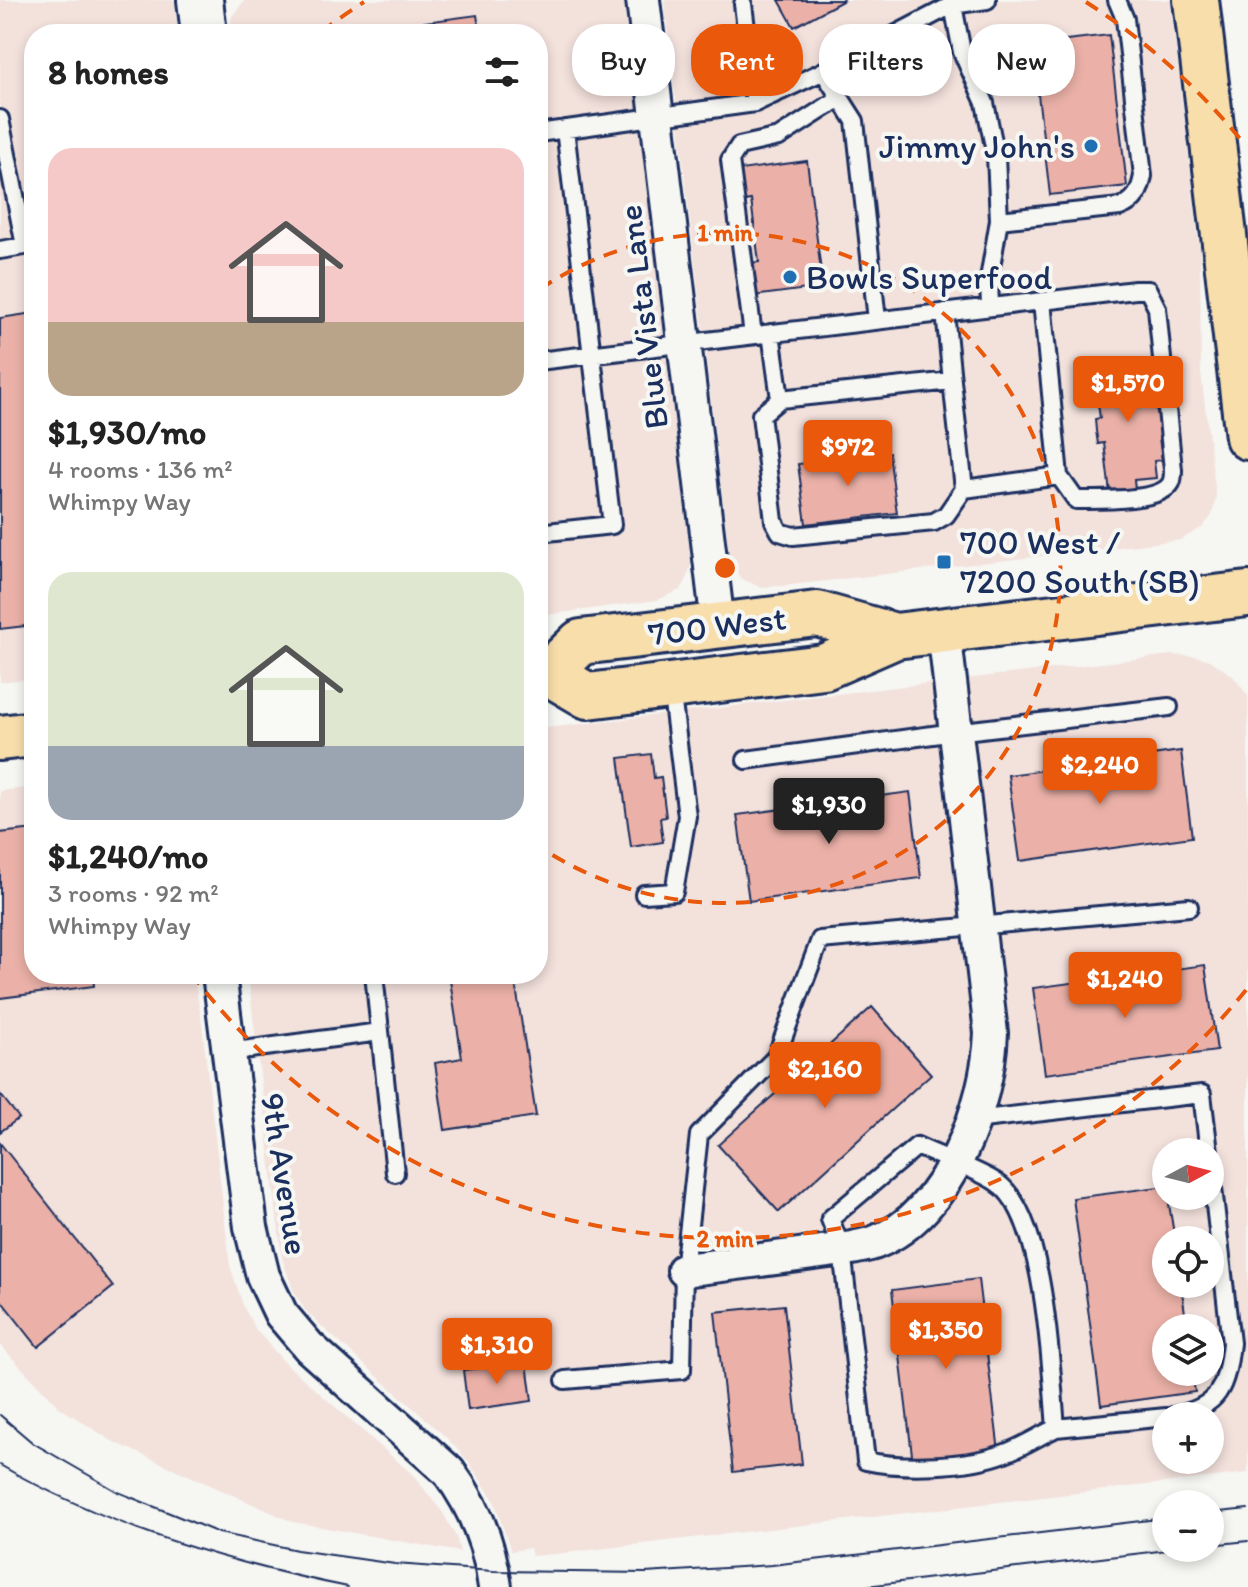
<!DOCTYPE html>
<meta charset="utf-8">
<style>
body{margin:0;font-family:Itim,sans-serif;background:#f6f6f6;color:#222;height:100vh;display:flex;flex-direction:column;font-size:30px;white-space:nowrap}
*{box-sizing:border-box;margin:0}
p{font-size:26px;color:#767676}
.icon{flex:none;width:44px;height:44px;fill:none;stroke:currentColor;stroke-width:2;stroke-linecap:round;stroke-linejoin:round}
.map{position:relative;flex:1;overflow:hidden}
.drawer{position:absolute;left:24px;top:24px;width:524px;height:960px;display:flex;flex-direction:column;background:#fff;border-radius:32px;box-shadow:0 4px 12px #0003}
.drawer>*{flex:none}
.guide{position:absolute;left:572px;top:24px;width:556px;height:72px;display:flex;gap:16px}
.needle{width:52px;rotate:83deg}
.fabs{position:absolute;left:1152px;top:1138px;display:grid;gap:16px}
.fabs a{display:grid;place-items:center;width:72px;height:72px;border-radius:50%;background:#fff;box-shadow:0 4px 12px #0003;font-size:40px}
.price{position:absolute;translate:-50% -68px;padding:0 18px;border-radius:8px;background:#ea580c;color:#fff;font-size:26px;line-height:52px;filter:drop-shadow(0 2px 4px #0008)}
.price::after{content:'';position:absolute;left:50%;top:48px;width:24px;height:18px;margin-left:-12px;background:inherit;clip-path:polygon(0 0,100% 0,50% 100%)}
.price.active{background:#222;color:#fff}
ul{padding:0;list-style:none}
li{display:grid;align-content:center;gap:16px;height:424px;padding:0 24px}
li span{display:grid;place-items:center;height:248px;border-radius:24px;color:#555}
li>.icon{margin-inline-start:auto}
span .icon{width:144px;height:144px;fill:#fffc;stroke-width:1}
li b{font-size:34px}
h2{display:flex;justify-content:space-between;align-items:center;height:96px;padding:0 24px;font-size:34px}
.pill{padding:0 28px;border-radius:32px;background:#fff;box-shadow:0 4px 12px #0003;font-size:28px;line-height:72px}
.pill.active{background:#ea580c;color:#fff}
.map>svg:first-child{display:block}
</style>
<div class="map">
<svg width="1248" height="1587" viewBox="0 0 1248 1587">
<rect width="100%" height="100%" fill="#f6f6f2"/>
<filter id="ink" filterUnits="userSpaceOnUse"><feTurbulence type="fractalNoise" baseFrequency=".0125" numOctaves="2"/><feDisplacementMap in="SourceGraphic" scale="16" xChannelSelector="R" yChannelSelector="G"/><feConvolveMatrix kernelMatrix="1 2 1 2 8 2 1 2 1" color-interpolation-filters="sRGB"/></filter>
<g filter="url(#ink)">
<path fill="#f3e1dc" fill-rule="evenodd" d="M0,0H174L178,34H34V678L0,682Z
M245,0H624L691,564L685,583L680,590L657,600L538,616V34H229L232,16Z
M664,0H1170L1200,253L1201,373L1216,497L1212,515L1203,527L1180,540L782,586L760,587L740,578L731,562L729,551Z
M1171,655L1195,656L1210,660L1233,676L1248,696V1473L564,1553L532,1556L530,1548L511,1551L494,1500L468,1461L447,1438L319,1324L305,1310L293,1290L282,1258L248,974H538V729ZM1166,1152H1210V1196H1166ZM1166,1240H1210V1284H1166ZM1166,1328H1210V1372H1166ZM1166,1416H1210V1460H1166Z
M34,787V974H193L201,1016L230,1266L244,1308L256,1330L284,1362L413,1475L443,1513L456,1537L460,1552L293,1522L112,1441L59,1407L0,1345V791Z"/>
<path fill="#ebb1a8" stroke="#1b2f5e" stroke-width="2" d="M779,0H844L794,27Z
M477,15L480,34H335Z
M1109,35L1127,186L1050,195L1032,44Z
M807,161L823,287L753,296L749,263L759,262L751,200L744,201L740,170Z
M34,313V625L0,629V318Z
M1151,362L1157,412L1161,411L1164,436L1159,437L1162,460L1154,461L1156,478L1134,480L1135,490L1110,493L1104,443L1098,444L1096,431L1095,419L1100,418L1093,369Z
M889,453L897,513L806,524L798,464Z
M1181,751L1192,837L1020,861L1008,775Z
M651,754L654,778L661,777L666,817L660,818L663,842L631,847L619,758Z
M910,792L921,878L749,901L737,815Z
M34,829V974H100L93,975L94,986L0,998V833Z
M1205,965L1217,1051L1045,1074L1033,988Z
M449,974H514L536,1116L445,1130L435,1063L462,1058Z
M872,1007L931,1074L779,1212L718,1145Z
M0,1094L19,1118L0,1132Z
M0,1143L113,1287L38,1347L0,1299Z
M1166,1186L1175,1240H1166V1284H1181L1187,1328H1166V1372H1192L1195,1392L1101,1405L1073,1198Z
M978,1279L999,1452L913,1463L892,1290Z
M784,1305L802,1464L733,1472L715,1312Z
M527,1363L532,1401L468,1410L463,1370Z"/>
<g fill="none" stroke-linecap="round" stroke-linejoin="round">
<g stroke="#1b2f5e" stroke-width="22">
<path id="lane" d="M952,0L962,52L985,103L996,156L999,220L989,279L990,307
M743,4L755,103
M823,71L855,121L877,320
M0,119L25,246L0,250
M538,133L755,103L839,64L952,5L987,0
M999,220L1120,207C1136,201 1140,191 1143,176L1125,19L1117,0
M945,312L952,381
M771,333L780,399L952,381L964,489L1059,476L1042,301
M753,335L730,160L739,146L779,137L840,98
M538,361L1135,290H1148L1157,308L1173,470C1173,474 1173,479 1171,483C1161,502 1096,500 1076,500L1059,476
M780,399L761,415L774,521L780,532L793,536L934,522L946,515L964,489
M538,533L612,525L565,129
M746,760L955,732L1169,707
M644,894L674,892L687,816L671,687
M374,974L395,1173
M228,1052L380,1032
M974,1120L1202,1094L1209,1152
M565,1380L682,1370L684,1270L699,1135L776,1057L820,940L1189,907
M1173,1416C1220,1407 1226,1387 1231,1343L1210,1162
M1056,1428C1039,1436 1022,1447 1005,1453C969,1467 903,1469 866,1461L842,1250L830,1219L917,1146C940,1157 976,1169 996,1182C1046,1213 1051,1372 1056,1428L1166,1417"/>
</g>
<g stroke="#1b2f5e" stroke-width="38">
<path id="street" d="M643,0L718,625
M219,974L251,1227L263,1276L281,1314L309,1347L449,1472C474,1506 490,1545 495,1587
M684,1270L852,1248C860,1246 869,1245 876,1242C949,1213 988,1105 991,1033L944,630"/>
</g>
<g stroke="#1b2f5e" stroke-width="50">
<path id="secondary" d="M200,0L204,34"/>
</g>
<g stroke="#1b2f5e" stroke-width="50">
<path id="primary" d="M1196,0L1248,437
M549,673L588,696L824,667L895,636L1248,594
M538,674L549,673L581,642L817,614L895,636
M0,738L34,734"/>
</g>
<use href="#lane" stroke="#f6f6f2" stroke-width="16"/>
<use href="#street" stroke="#f6f6f2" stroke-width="32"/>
<use href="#secondary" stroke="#f6f6f2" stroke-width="44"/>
<use href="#primary" stroke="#f8deab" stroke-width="44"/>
<path stroke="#1b2f5e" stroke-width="2" d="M0,1415L33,1443L118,1492L219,1533L297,1550L395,1564L493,1571L645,1573L772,1565L1166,1518
M0,1465C107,1527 229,1563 348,1587
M1210,1513L1248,1509
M1210,1545L1248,1541
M858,1587L1184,1548"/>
</g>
</g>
<g fill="none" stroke="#e8590c" stroke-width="4" stroke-dasharray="14 10">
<path d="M540 289A335 335 0 1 1 540 847"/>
<path d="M1246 990A671 671 0 0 1 193 976M321 32A671 671 0 0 1 364 2M1086 2A671 671 0 0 1 1246 146"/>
</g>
<g fill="#1f6fb2" stroke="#f6f6f2" stroke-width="3">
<circle cx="1091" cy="146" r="8"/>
<circle cx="790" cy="277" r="8"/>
<rect x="936" y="554" width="16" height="16" rx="4"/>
</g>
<g text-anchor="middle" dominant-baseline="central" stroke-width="8" stroke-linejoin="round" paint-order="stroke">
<g font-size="34" fill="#1b2f5e" stroke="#f6f6f2" text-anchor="start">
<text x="1075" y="146" text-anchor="end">Jimmy John's</text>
<text x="806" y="277">Bowls Superfood</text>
<text x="960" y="542">700 West /<tspan x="960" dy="39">7200 South (SB)</tspan></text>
</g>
<g font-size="34" fill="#1b2f5e" stroke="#f6f6f2">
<text transform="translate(643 317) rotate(-97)">Blue Vista Lane</text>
<text transform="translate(717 626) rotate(-7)">700 West</text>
<text transform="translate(285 1174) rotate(81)">9th Avenue</text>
</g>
</g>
<circle cx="725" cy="568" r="12" fill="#e8590c" stroke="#f6f6f2" stroke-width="4"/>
<g font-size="24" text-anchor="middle" font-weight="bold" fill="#e8590c" stroke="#f6f6f2" stroke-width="8" stroke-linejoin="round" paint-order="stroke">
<text x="725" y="241">1 min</text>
<text x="725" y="1247">2 min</text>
</g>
</svg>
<div class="fabs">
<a><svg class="needle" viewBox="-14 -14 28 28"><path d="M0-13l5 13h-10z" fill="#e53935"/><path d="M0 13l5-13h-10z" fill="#767676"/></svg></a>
<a><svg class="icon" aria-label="locate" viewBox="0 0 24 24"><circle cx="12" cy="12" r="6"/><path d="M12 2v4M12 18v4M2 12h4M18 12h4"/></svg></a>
<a><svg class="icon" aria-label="layers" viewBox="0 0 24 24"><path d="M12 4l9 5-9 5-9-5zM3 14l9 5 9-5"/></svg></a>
<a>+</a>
<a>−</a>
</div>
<b class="price" style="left:1128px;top:424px">$1,570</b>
<b class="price" style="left:848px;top:488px">$972</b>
<b class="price" style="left:1100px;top:806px">$2,240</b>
<b class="price active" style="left:829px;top:846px">$1,930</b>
<b class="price" style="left:1125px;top:1020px">$1,240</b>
<b class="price" style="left:825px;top:1110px">$2,160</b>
<b class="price" style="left:946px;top:1371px">$1,350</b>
<b class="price" style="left:497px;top:1386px">$1,310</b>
<div class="guide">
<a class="pill">Buy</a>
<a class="pill active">Rent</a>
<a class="pill">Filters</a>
<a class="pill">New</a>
</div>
<section class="drawer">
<h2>8 homes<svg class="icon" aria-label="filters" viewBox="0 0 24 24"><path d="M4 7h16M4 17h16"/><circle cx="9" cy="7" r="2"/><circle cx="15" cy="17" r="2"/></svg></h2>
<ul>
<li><span style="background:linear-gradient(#f6c9c9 70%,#b9a48a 0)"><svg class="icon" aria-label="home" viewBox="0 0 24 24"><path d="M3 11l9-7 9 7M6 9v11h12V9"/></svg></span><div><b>$1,930/mo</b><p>4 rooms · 136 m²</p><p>Whimpy Way</p></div></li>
<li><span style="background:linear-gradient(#dfe7d0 70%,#9aa5b1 0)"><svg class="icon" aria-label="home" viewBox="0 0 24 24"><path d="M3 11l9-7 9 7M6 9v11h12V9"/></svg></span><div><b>$1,240/mo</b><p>3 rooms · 92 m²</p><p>Whimpy Way</p></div></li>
</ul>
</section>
</div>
